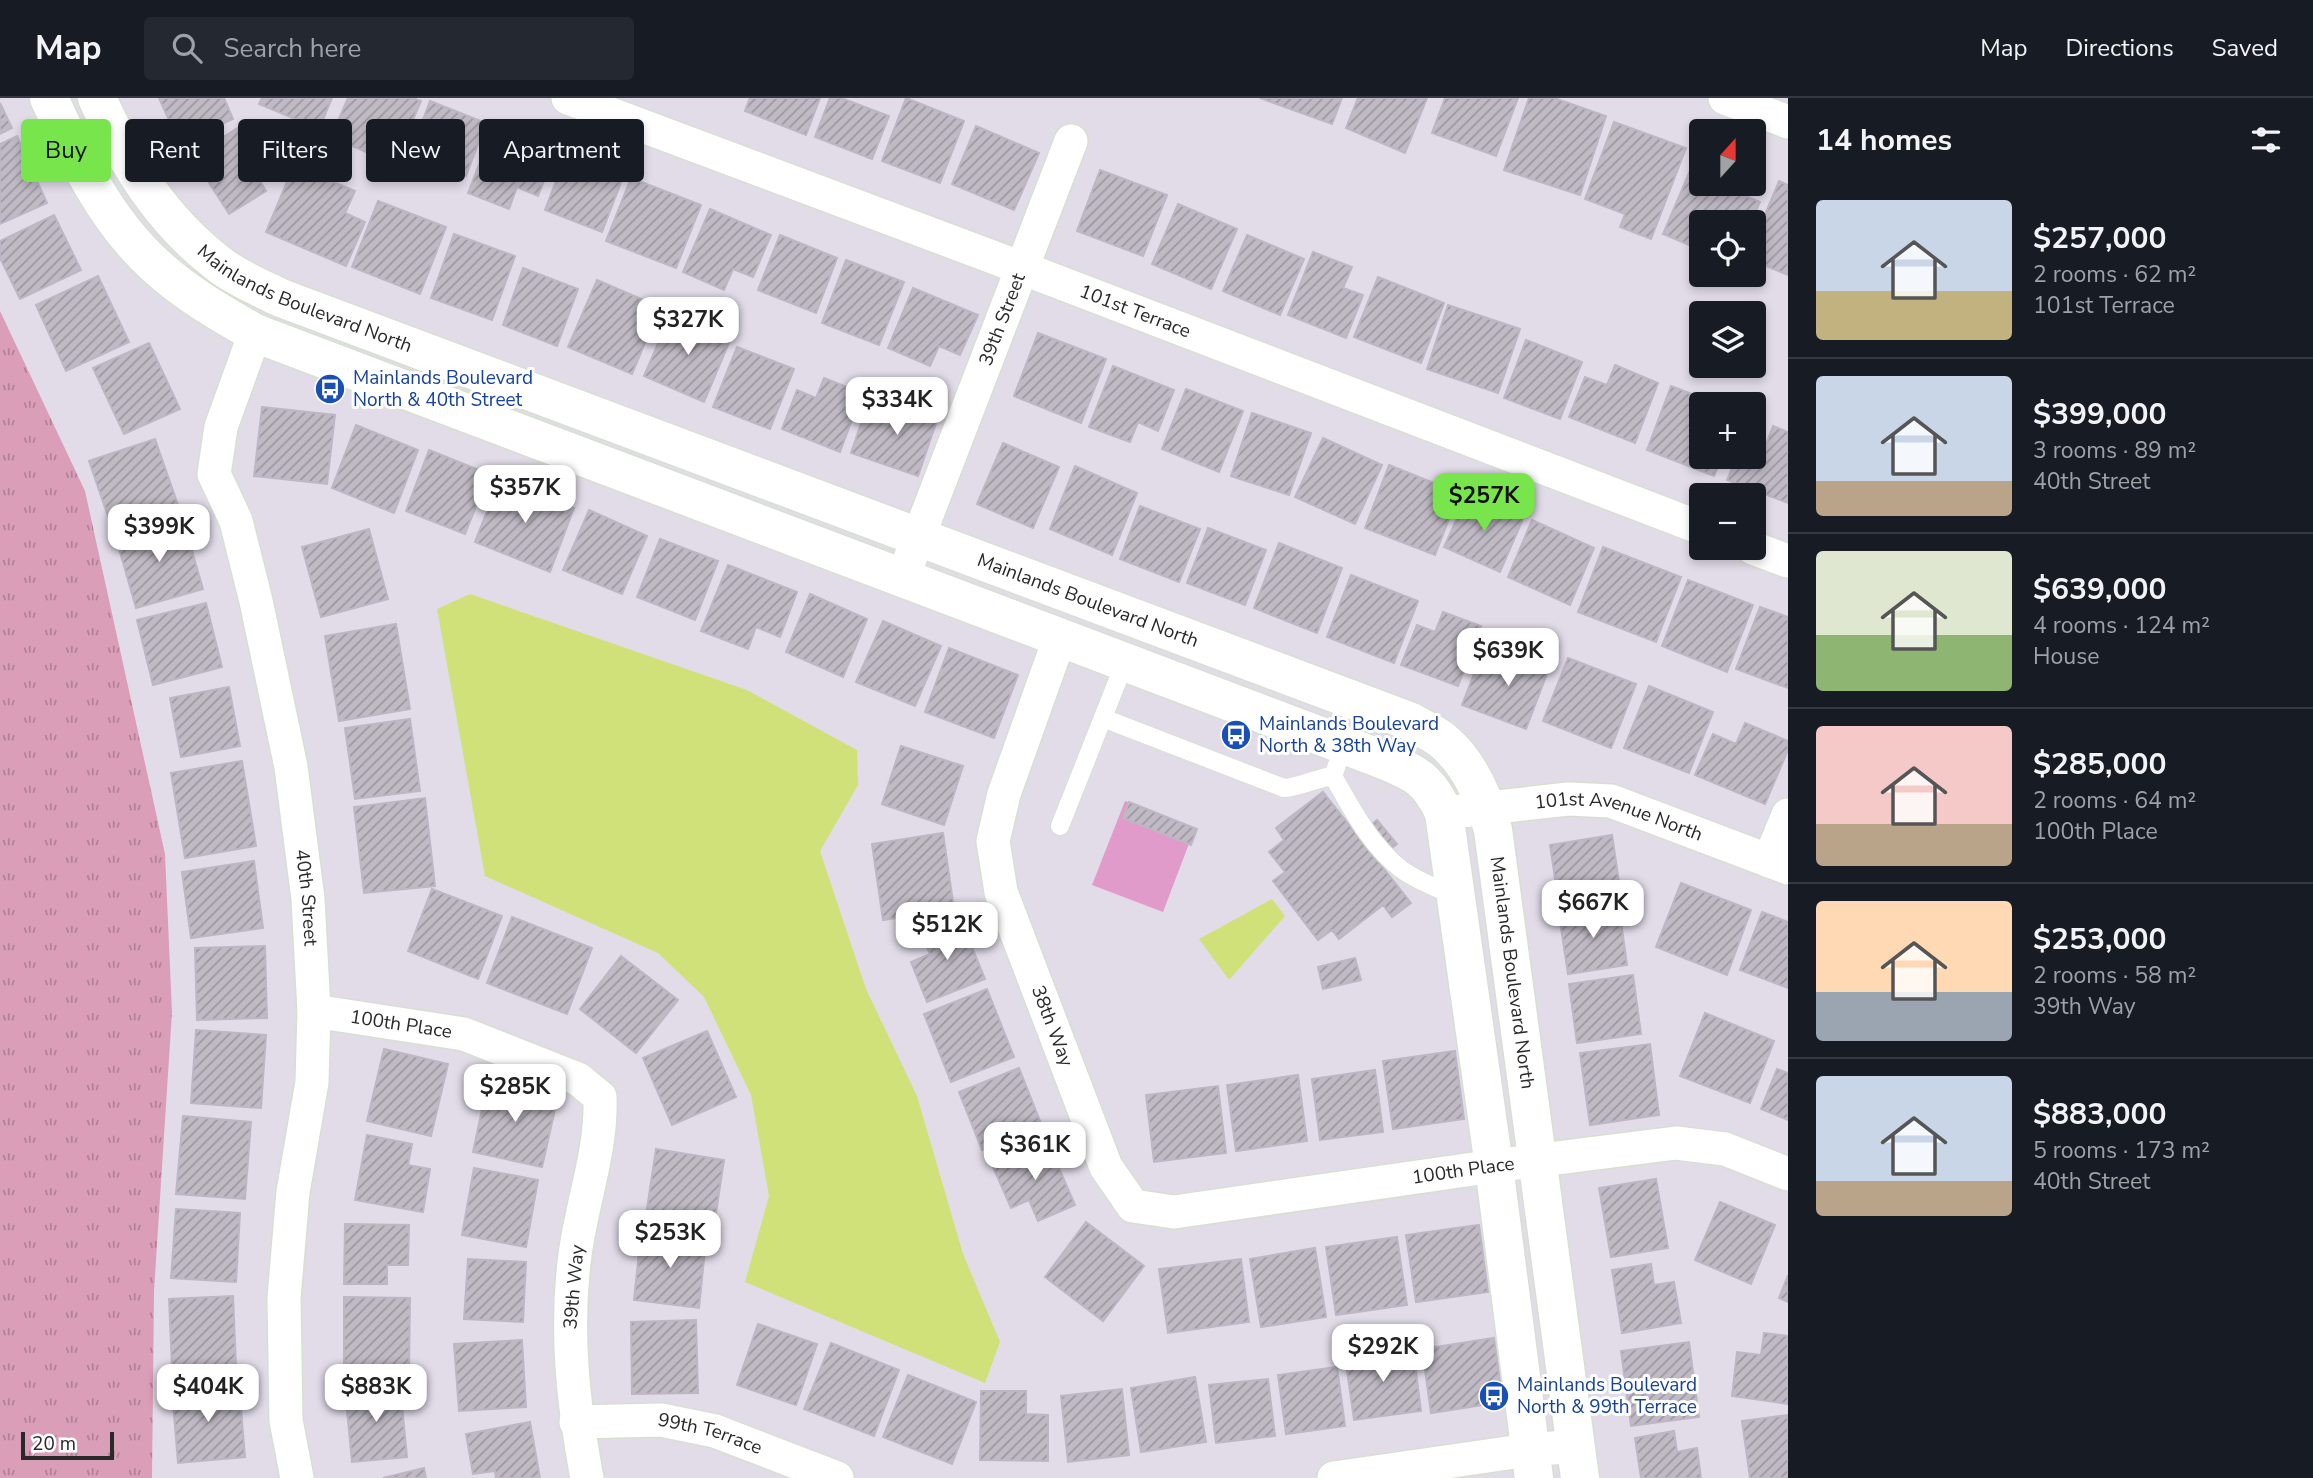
<!DOCTYPE html>
<meta charset="utf-8">
<style>
body{margin:0;font-family:"Nunito Sans",sans-serif;background:#242831;color:#f1f3f6;height:100vh;display:flex;flex-direction:column;font-size:26px;white-space:nowrap}
*{box-sizing:border-box;margin:0}
p{font-size:23px;color:#9ea1a6}
.icon{flex:none;width:38px;height:38px;fill:none;stroke:currentColor;stroke-width:2;stroke-linecap:round;stroke-linejoin:round}
.map{position:relative;flex:1;overflow:hidden}
.side{display:flex;flex-direction:column;background:#171b24;width:525px}
.side>*{flex:none}
.banner{position:absolute;left:21px;top:21px;width:665px;height:63px;display:flex;gap:14px}
.needle{width:46px;rotate:21deg}
.fabs{position:absolute;left:1689px;top:21px;display:grid;gap:14px}
.fabs a{display:grid;place-items:center;width:77px;height:77px;border-radius:7px;background:#171b24;box-shadow:0 4px 10px #0003;font-size:35px}
.scale{position:absolute;left:21px;bottom:18px;width:93px;box-sizing:border-box;padding-left:7px;border:4px solid #292929;border-top:0;font-size:19px;line-height:24px;white-space:nowrap;color:#292929;-webkit-text-stroke:5px #fff;paint-order:stroke}
.price{position:absolute;translate:-50% -60px;padding:0 16px;border-radius:14px;background:#fff;color:#222;font-size:23px;line-height:46px;filter:drop-shadow(0 2px 4px #0008)}
.price::after{content:'';position:absolute;left:50%;top:42px;width:21px;height:16px;margin-left:-10px;background:inherit;clip-path:polygon(0 0,100% 0,50% 100%)}
.price.selected{background:#79e54d;color:#111}
ul{padding:0;list-style:none}
li{display:flex;align-items:center;gap:21px;height:175px;padding:0 28px}
li+li{border-top:2px solid #363941}
li span{display:grid;place-items:center;flex:none;width:196px;height:140px;border-radius:7px;color:#555}
li>.icon{margin-inline-start:auto}
span .icon{width:84px;height:84px;fill:#fffc;stroke-width:1}
li b{font-size:30px}
h2{display:flex;justify-content:space-between;align-items:center;height:84px;padding:0 28px;font-size:30px}
.pill{padding:0 24px;border-radius:7px;background:#171b24;box-shadow:0 4px 10px #0003;font-size:24px;line-height:63px}
.pill.selected{background:#79e54d;color:#111}
header{display:flex;align-items:center;gap:42px;box-sizing:border-box;height:98px;padding:0 35px;background:#171b24;border-bottom:2px solid #363941}
header strong{font-size:33px}
nav{display:flex;gap:38px;margin-inline-start:auto;font-size:24px}
.search{width:490px;height:63px;background:#242831;display:flex;align-items:center;gap:18px;box-sizing:border-box;padding:0 24px;border-radius:7px;color:#9ea1a6;font-size:26px}
main{display:flex;flex:1;min-height:0}
.map>svg:first-child{display:block}
</style>
<header>
<strong>Map</strong>
<div class="search"><svg class="icon" aria-label="search" viewBox="0 0 24 24"><circle cx="10" cy="10" r="6"/><path d="M15 15l6 6"/></svg>Search here</div>
<nav><a>Map</a><a>Directions</a><a>Saved</a></nav>
</header>
<main>
<div class="map">
<svg width="1788" height="1380" viewBox="0 0 1788 1380">
<defs>
<pattern id="grass-tufts" width="24" height="20" patternUnits="userSpaceOnUse" patternTransform="scale(1.75)"><rect width="24" height="20" fill="#da9eb9"/><path d="M3 7l-1-3M5 7V3M7 7l1-3M15 17l-1-3M17 17v-4M19 17l1-3" fill="none" stroke="#b18196"/></pattern>
<pattern id="building-hatch" width="6" height="6" patternUnits="userSpaceOnUse" patternTransform="scale(1.75)"><rect width="6" height="6" fill="#c0bac5"/><path d="M-1 1l2-2M0 6l6-6M5 7l2-2" fill="none" stroke="#9c97a0"/></pattern>
</defs>
<rect width="100%" height="100%" fill="#e2dce9"/>
<path fill="url(#grass-tufts)" d="M0,213L85,393L165,756L172,914L154,1193L152,1380H0Z"/>
<path fill="#e19bca" d="M1125,703L1195,730L1163,814L1092,787Z"/>
<path fill="#d0e17a" d="M470,496L747,592L857,652L858,687L820,753L866,891L917,998L963,1156L1000,1244L985,1285L745,1184L769,1098L751,997L704,899L658,855L485,778L437,511Z
M1272,801L1285,818L1229,882L1199,841Z"/>
<path fill="url(#building-hatch)" stroke="#beb6c4" stroke-width="2" d="M159,0H224L233,21L179,45Z
M262,0H332L319,31L259,6Z
M348,0H413L421,3L394,66L331,39Z
M750,0H820L806,37L745,13Z
M830,0H841L889,18L872,61L815,39Z
M906,0L964,23L940,85L882,63Z
M1260,0H1342L1332,26Z
M1358,0H1427L1405,55L1346,30Z
M1445,0H1518L1496,58L1432,35Z
M1529,0H1554L1606,18L1580,97L1504,72Z
M430,3L486,25L466,78L410,56Z
M0,5L12,30L0,36Z
M249,23L273,62L254,73L266,93L229,116L192,58Z
M1614,24L1686,50L1651,141L1620,129L1625,116L1585,101Z
M976,28L1039,55L1014,112L952,86Z
M493,31L555,55L538,98L517,89L509,111L468,95Z
M17,38L47,105L0,126V46Z
M1698,54L1701,55V86H1740L1736,94L1760,104L1751,124H1701V152L1663,136Z
M566,57L623,79L602,134L545,112Z
M294,67L355,93L345,115L365,124L346,168L266,134Z
M1100,72L1167,97L1143,158L1077,133Z
M631,80L701,107L676,170L606,143Z
M1779,83L1788,87V177L1754,163V143Z
M378,103L446,129L420,196L352,169Z
M1178,106L1237,131L1211,191L1152,166Z
M710,111L771,137L753,179L733,171L724,192L683,174Z
M54,117L81,172L20,201L0,160V143Z
M454,136L515,158L492,222L431,200Z
M780,137L837,160L816,215L758,192Z
M1247,137L1304,161L1280,217L1223,193Z
M1313,154L1352,169L1343,190L1363,197L1346,240L1288,217Z
M846,162L904,184L879,247L822,225Z
M523,170L578,191L557,248L503,227Z
M98,178L129,244L66,273L36,207Z
M1378,179L1444,205L1421,265L1354,239Z
M597,182L660,209L632,276L568,249Z
M913,190L978,217L960,257L939,248L930,268L888,250Z
M1448,207L1520,231L1498,295L1427,271Z
M671,215L731,240L704,304L644,278Z
M1038,235L1106,261L1081,325L1014,298Z
M1526,242L1582,264L1560,321L1504,300Z
M149,245L180,311L124,336L93,270Z
M737,249L794,271L770,331L713,309Z
M1615,267L1658,285L1635,345L1569,319L1585,279L1607,287Z
M1113,268L1174,292L1158,333L1138,324L1130,344L1089,329Z
M824,280L862,295L840,354L782,331L797,292L816,300Z
M1671,288L1718,306H1701V359H1722L1714,378L1647,352Z
M1186,291L1243,313L1219,374L1162,351Z
M895,301L939,316L918,378L851,355L865,314L887,321Z
M262,309L335,317L327,386L254,378Z
M1252,315L1311,335L1289,397L1231,378Z
M356,327L418,352L394,415L332,390Z
M1773,328L1788,334V405L1727,382L1737,359H1754V344L1765,349Z
M1323,340L1382,367L1355,426L1295,399Z
M155,341L179,410L113,433L89,363Z
M1003,345L1059,369L1033,430L977,406Z
M429,352L489,376L465,436L406,413Z
M1389,367L1459,395L1435,457L1365,430Z
M1075,368L1137,395L1112,457L1050,431Z
M500,380L574,410L550,474L475,444Z
M1468,396L1523,421L1500,474L1444,449Z
M1140,408L1200,431L1179,484L1120,461Z
M589,412L647,438L622,496L563,472Z
M183,422L203,491L136,510L116,440Z
M1532,422L1594,450L1570,507L1508,479Z
M1208,430L1266,452L1245,507L1187,485Z
M369,431L388,501L321,519L302,449Z
M660,441L718,463L695,522L637,499Z
M1279,445L1342,470L1317,535L1254,510Z
M1603,449L1681,479L1656,544L1578,514Z
M728,467L797,494L780,539L756,529L748,551L701,533Z
M1351,477L1418,503L1394,565L1327,539Z
M1688,482L1753,507L1727,574L1662,548Z
M810,496L867,521L843,579L786,554Z
M206,505L222,569L153,587L137,522Z
M1760,509L1788,519V590L1736,571Z
M1443,514L1481,528L1458,588L1401,567L1417,527L1435,534Z
M883,523L941,548L915,608L856,584Z
M396,526L410,611L339,623L325,538Z
M1510,549L1551,565L1526,631L1462,607L1479,563L1501,571Z
M949,550L1018,577L994,640L925,614Z
M1568,560L1636,586L1611,650L1543,623Z
M1649,588L1713,614L1689,675L1624,650Z
M229,589L240,648L181,659L170,600Z
M410,621L420,693L355,701L345,630Z
M1745,625L1788,643V652L1765,706L1695,677L1713,636L1736,646Z
M901,648L963,668L944,727L882,706Z
M242,663L256,748L185,760L171,675Z
M1323,694L1411,805L1392,819L1383,807L1339,841L1332,832L1318,842L1273,783L1285,774L1269,754L1284,742L1276,730Z
M425,700L435,788L364,795L354,709Z
M1129,704L1197,731L1191,747L1123,720Z
M1377,722L1397,746L1376,762L1357,738Z
M943,735L954,811L883,822L872,746Z
M1612,737L1621,797L1559,807L1550,747Z
M254,763L263,830L191,840L182,774Z
M1681,785L1751,812L1727,877L1656,849Z
M432,791L502,818L478,881L408,853Z
M1619,809L1627,867L1568,876L1559,817Z
M1762,814L1788,824V890L1740,872Z
M512,819L592,850L567,916L487,885Z
M960,820L985,881L927,904L911,864L930,856L921,836Z
M265,848L267,920L197,922L195,850Z
M621,858L678,902L636,955L580,911Z
M1355,860L1361,882L1323,891L1318,869Z
M1633,877L1641,936L1577,945L1569,886Z
M987,891L1014,959L951,984L924,916Z
M1705,915L1774,943L1750,1005L1680,978Z
M196,932L266,937L261,1010L191,1005Z
M707,933L736,999L672,1027L643,960Z
M1650,946L1659,1017L1590,1027L1580,955Z
M384,951L448,966L431,1038L367,1023Z
M1455,953L1464,1021L1393,1031L1383,963Z
M1019,970L1042,1028L982,1052L959,994Z
M1777,971L1788,975V1022L1761,1011Z
M1375,972L1383,1034L1320,1042L1312,981Z
M1298,977L1307,1043L1236,1053L1227,987Z
M488,983L558,998L542,1069L473,1054Z
M1218,988L1226,1055L1154,1064L1146,997Z
M183,1018L251,1024L245,1101L176,1096Z
M367,1037L412,1046L408,1067L430,1071L423,1114L355,1102Z
M1048,1045L1075,1107L1038,1123L1029,1102L1011,1110L993,1069Z
M656,1051L724,1062L714,1128L646,1117Z
M474,1070L538,1082L526,1149L462,1137Z
M1656,1081L1668,1150L1611,1159L1599,1090Z
M1720,1104L1775,1127L1751,1186L1695,1162Z
M176,1111L240,1115L236,1184L171,1180Z
M1086,1124L1144,1168L1103,1223L1045,1179Z
M345,1126L409,1127L408,1167H387V1186H344Z
M1479,1127L1488,1194L1416,1204L1406,1137Z
M641,1135L706,1142L699,1210L634,1202Z
M1397,1139L1407,1207L1336,1217L1326,1149Z
M1315,1150L1326,1219L1261,1229L1250,1161Z
M468,1161L526,1164L523,1224L464,1221Z
M1241,1161L1249,1224L1168,1235L1159,1171Z
M1651,1166L1654,1187L1674,1184L1681,1225L1622,1235L1612,1172Z
M1788,1177V1204L1779,1200Z
M233,1198L236,1267L172,1270L169,1201Z
M344,1199L410,1200L409,1273L344,1272Z
M696,1222L698,1295L632,1296L631,1224Z
M758,1226L817,1246L796,1307L737,1287Z
M1764,1235L1788,1238V1306L1732,1298L1737,1254L1761,1257Z
M1494,1240L1503,1304L1431,1315L1422,1251Z
M522,1242L526,1309L459,1313L454,1246Z
M1689,1244L1699,1319L1631,1328L1621,1253Z
M831,1245L899,1272L874,1338L804,1311Z
M1413,1250L1421,1313L1354,1322L1345,1259Z
M1337,1269L1345,1328L1286,1336L1278,1277Z
M908,1277L976,1304L952,1366L883,1339Z
M1195,1279L1206,1344L1141,1354L1131,1290Z
M1268,1281L1275,1338L1216,1345L1209,1287Z
M239,1287L245,1359L178,1365L172,1293Z
M400,1287L407,1359L352,1364L345,1292Z
M1122,1291L1129,1357L1068,1364L1061,1298Z
M981,1293H1026V1316L1048,1317V1363L980,1362Z
M1788,1317V1380H1750L1742,1323Z
M530,1324L540,1380H496L495,1373L473,1376L466,1336Z
M1674,1333L1677,1354L1697,1350L1701,1380H1641L1635,1340Z
M424,1370L426,1380H383Z"/>
<g fill="none" stroke-linecap="round" stroke-linejoin="round">
<g stroke="#d6e0d1" stroke-width="20">
<path id="service" d="M1103,620L1284,690C1301,689 1316,680 1333,678
M1337,667L1333,678C1352,711 1370,747 1401,771C1417,783 1437,790 1455,798
M1060,728L1125,564"/>
</g>
<g stroke="#d6e0d1" stroke-width="36">
<g id="minor">
<path id="s1" d="M568,0L1022,170L1701,430"/>
<path d="M1725,0L1788,24"/>
<path id="s2" d="M255,235L221,329L214,376L236,423L256,503L291,669L308,801L314,913L312,984L293,1094L284,1200L286,1322L297,1380"/>
<path d="M1753,450L1788,463"/>
<path id="s3" d="M903,479L1071,43"/>
<path id="s4" d="M1060,539L1004,696L993,743L1001,794L1106,1069L1133,1108L1174,1114L1494,1068L1676,1045L1725,1051L1788,1076"/>
<path id="s5" d="M1444,715L1568,701L1611,703L1788,770"/>
<path d="M1769,763L1788,717"/>
<path id="s6" d="M314,913L464,936L578,981L600,999C602,1053 582,1103 575,1157C565,1232 573,1306 587,1380"/>
<path id="s7" d="M576,1324L661,1322L715,1333L837,1380"/>
<path d="M1334,1380L1529,1352L1576,1348"/>
</g>
</g>
<g stroke="#d6e0d1" stroke-width="41">
<g id="tertiary">
<path d="M49,0C77,61 105,122 156,168C185,195 220,215 255,235L1381,661C1415,675 1428,680 1444,715L1494,1068L1534,1380"/>
<path id="s8" d="M97,0C127,66 161,122 220,167C238,181 261,190 281,200L1409,623C1420,629 1433,635 1442,642C1470,665 1484,699 1493,732L1580,1380"/>
</g>
</g>
<use href="#service" stroke="#fff" stroke-width="18"/>
<use href="#minor" stroke="#fff" stroke-width="33"/>
<use href="#tertiary" stroke="#fff" stroke-width="38"/>
</g>
<defs>
<g id="bus-disc" transform="scale(1.575)"><circle r="9.5" fill="#1a4fb4" stroke="#fff"/><path d="M-5-6H5V4H4V6H2V4H-2V6H-4V4H-5ZM-3.5-4V0h7V-4ZM-3.5 1.2v1.5H-2V1.2ZM2 1.2v1.5H3.5V1.2Z" fill="#fff"/></g>
</defs>
<g fill-rule="evenodd">
<use href="#bus-disc" x="330" y="291"/>
<use href="#bus-disc" x="1236" y="637"/>
<use href="#bus-disc" x="1494" y="1298"/>
</g>
<g text-anchor="middle" dominant-baseline="central" stroke-width="6" stroke-linejoin="round" paint-order="stroke">
<g font-size="19" fill="#292929" stroke="#fff">
<text stroke="none"><textPath href="#s8" startOffset="301">Mainlands Boulevard North</textPath></text>
<text stroke="none"><textPath href="#s1" startOffset="606">101st Terrace</textPath></text>
<text stroke="none"><textPath href="#s3" startOffset="276">39th Street</textPath></text>
<text stroke="none"><textPath href="#s8" startOffset="1141">Mainlands Boulevard North</textPath></text>
<text stroke="none"><textPath href="#s5" startOffset="178">101st Avenue North</textPath></text>
<text stroke="none"><textPath href="#s2" startOffset="583">40th Street</textPath></text>
<text stroke="none"><textPath href="#s8" startOffset="1771">Mainlands Boulevard North</textPath></text>
<text stroke="none"><textPath href="#s6" startOffset="88">100th Place</textPath></text>
<text stroke="none"><textPath href="#s4" startOffset="410">38th Way</textPath></text>
<text stroke="none"><textPath href="#s4" startOffset="942">100th Place</textPath></text>
<text transform="translate(574 1189) rotate(-85)">39th Way</text>
<text stroke="none"><textPath href="#s7" startOffset="136">99th Terrace</textPath></text>
</g>
<g font-size="19" fill="#164399" stroke="#fff" text-anchor="start">
<text x="353" y="280">Mainlands Boulevard<tspan x="353" dy="22">North &amp; 40th Street</tspan></text>
<text x="1259" y="626">Mainlands Boulevard<tspan x="1259" dy="22">North &amp; 38th Way</tspan></text>
<text x="1517" y="1287">Mainlands Boulevard<tspan x="1517" dy="22">North &amp; 99th Terrace</tspan></text>
</g>
</g>
</svg>
<div class="fabs">
<a><svg class="needle" viewBox="-14 -14 28 28"><path d="M0-13l5 13h-10z" fill="#e53935"/><path d="M0 13l5-13h-10z" fill="#9ea1a6"/></svg></a>
<a><svg class="icon" aria-label="locate" viewBox="0 0 24 24"><circle cx="12" cy="12" r="6"/><path d="M12 2v4M12 18v4M2 12h4M18 12h4"/></svg></a>
<a><svg class="icon" aria-label="layers" viewBox="0 0 24 24"><path d="M12 4l9 5-9 5-9-5zM3 14l9 5 9-5"/></svg></a>
<a>+</a>
<a>−</a>
</div>
<div class="scale">20 m</div>
<b class="price" style="left:688px;top:259px">$327K</b>
<b class="price" style="left:897px;top:339px">$334K</b>
<b class="price" style="left:525px;top:427px">$357K</b>
<b class="price selected" style="left:1484px;top:435px">$257K</b>
<b class="price" style="left:159px;top:466px">$399K</b>
<b class="price" style="left:1508px;top:590px">$639K</b>
<b class="price" style="left:1593px;top:842px">$667K</b>
<b class="price" style="left:947px;top:864px">$512K</b>
<b class="price" style="left:515px;top:1026px">$285K</b>
<b class="price" style="left:1035px;top:1084px">$361K</b>
<b class="price" style="left:670px;top:1172px">$253K</b>
<b class="price" style="left:1383px;top:1286px">$292K</b>
<b class="price" style="left:208px;top:1326px">$404K</b>
<b class="price" style="left:376px;top:1326px">$883K</b>
<div class="banner">
<a class="pill selected">Buy</a>
<a class="pill">Rent</a>
<a class="pill">Filters</a>
<a class="pill">New</a>
<a class="pill">Apartment</a>
</div>
</div>
<section class="side">
<h2>14 homes<svg class="icon" aria-label="filters" viewBox="0 0 24 24"><path d="M4 7h16M4 17h16"/><circle cx="9" cy="7" r="2"/><circle cx="15" cy="17" r="2"/></svg></h2>
<ul>
<li><span style="background:linear-gradient(#c9d6e8 65%,#c2b280 0)"><svg class="icon" aria-label="home" viewBox="0 0 24 24"><path d="M3 11l9-7 9 7M6 9v11h12V9"/></svg></span><div><b>$257,000</b><p>2 rooms · 62 m²</p><p>101st Terrace</p></div></li>
<li><span style="background:linear-gradient(#c9d6e8 75%,#b9a48a 0)"><svg class="icon" aria-label="home" viewBox="0 0 24 24"><path d="M3 11l9-7 9 7M6 9v11h12V9"/></svg></span><div><b>$399,000</b><p>3 rooms · 89 m²</p><p>40th Street</p></div></li>
<li><span style="background:linear-gradient(#dfe7d0 60%,#8fb573 0)"><svg class="icon" aria-label="home" viewBox="0 0 24 24"><path d="M3 11l9-7 9 7M6 9v11h12V9"/></svg></span><div><b>$639,000</b><p>4 rooms · 124 m²</p><p>House</p></div></li>
<li><span style="background:linear-gradient(#f6c9c9 70%,#b9a48a 0)"><svg class="icon" aria-label="home" viewBox="0 0 24 24"><path d="M3 11l9-7 9 7M6 9v11h12V9"/></svg></span><div><b>$285,000</b><p>2 rooms · 64 m²</p><p>100th Place</p></div></li>
<li><span style="background:linear-gradient(#ffd9b3 65%,#9aa5b1 0)"><svg class="icon" aria-label="home" viewBox="0 0 24 24"><path d="M3 11l9-7 9 7M6 9v11h12V9"/></svg></span><div><b>$253,000</b><p>2 rooms · 58 m²</p><p>39th Way</p></div></li>
<li><span style="background:linear-gradient(#c9d6e8 75%,#b9a48a 0)"><svg class="icon" aria-label="home" viewBox="0 0 24 24"><path d="M3 11l9-7 9 7M6 9v11h12V9"/></svg></span><div><b>$883,000</b><p>5 rooms · 173 m²</p><p>40th Street</p></div></li>
</ul>
</section>
</main>
